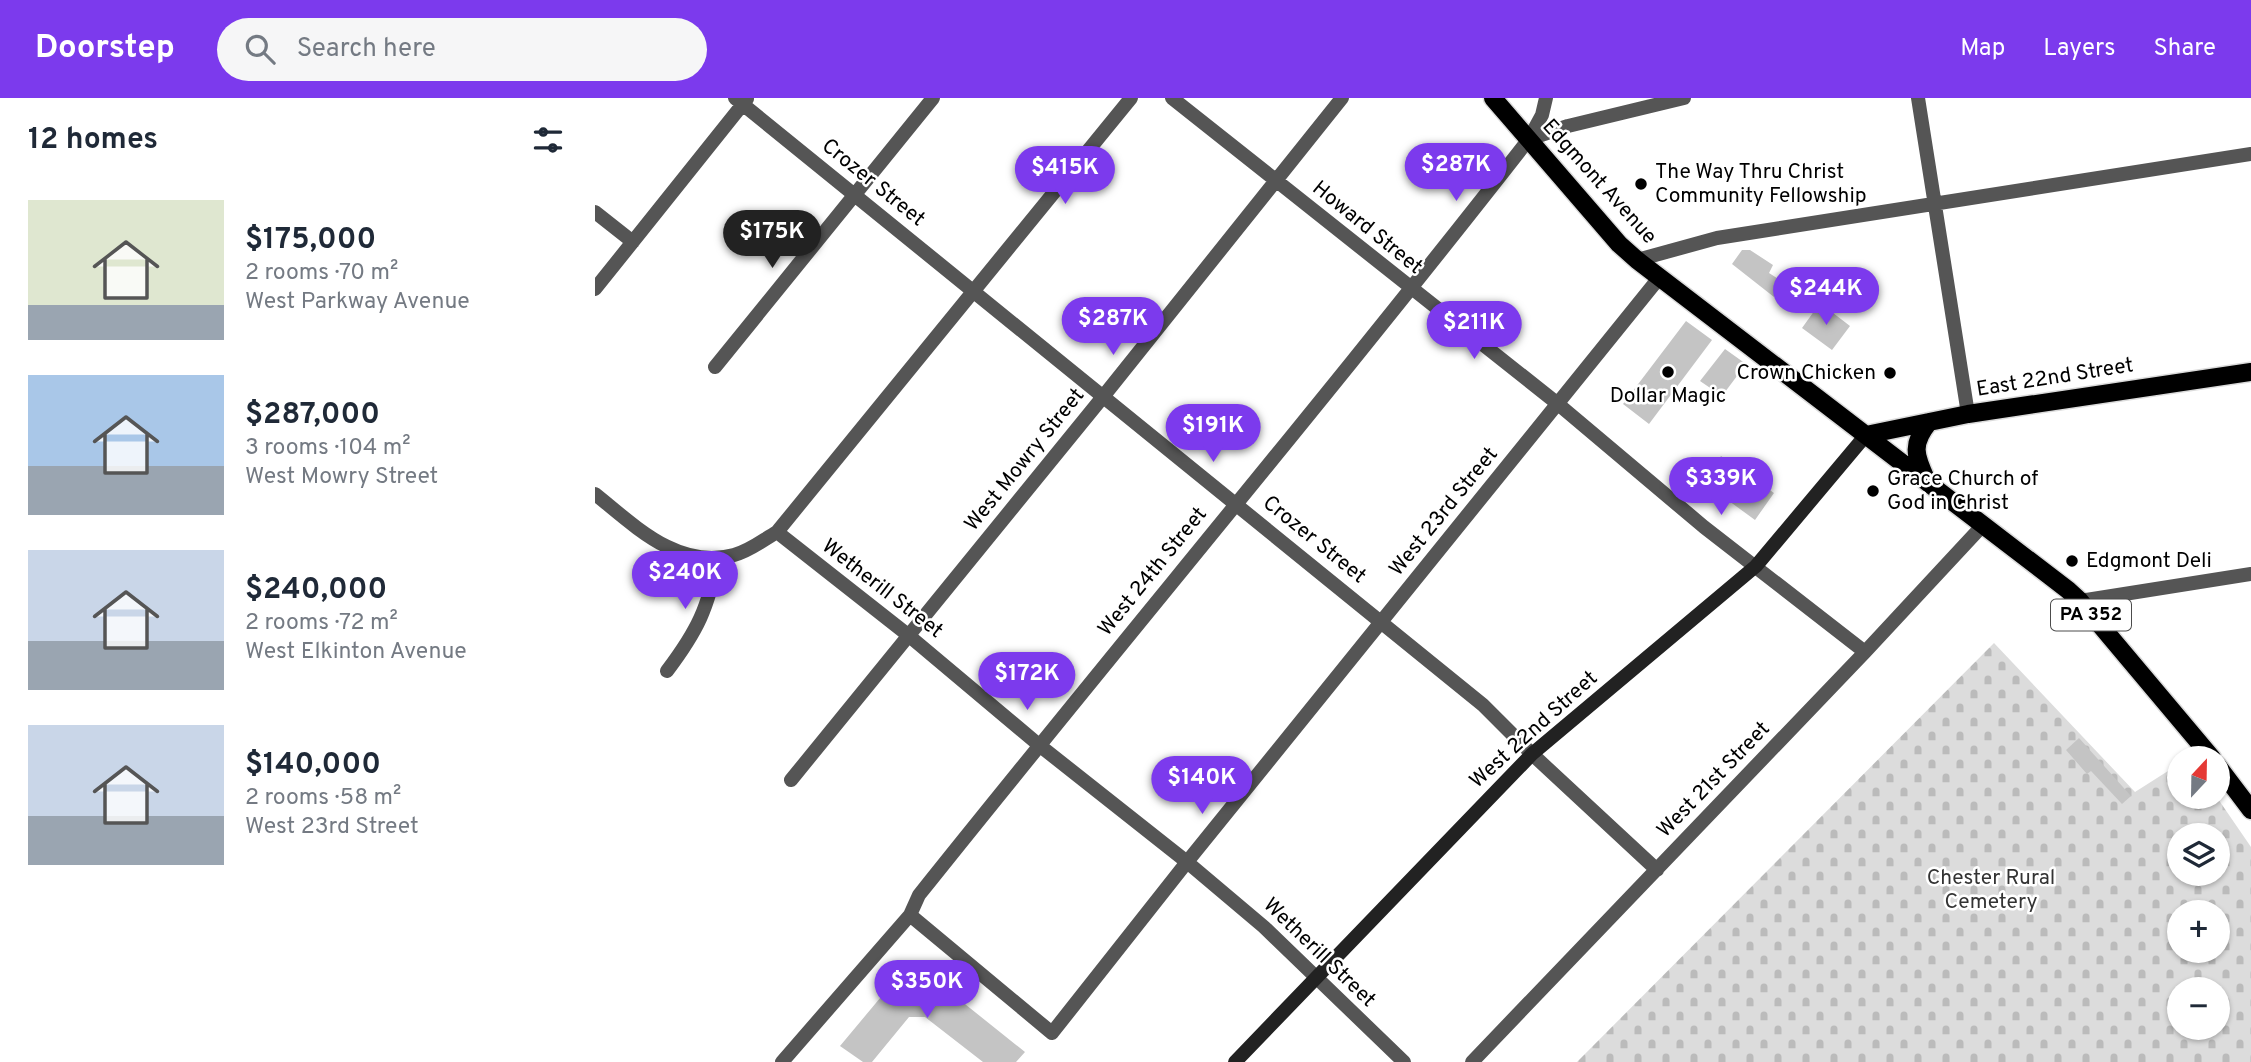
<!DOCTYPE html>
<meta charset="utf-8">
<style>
body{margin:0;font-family:Overpass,sans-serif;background:#f6f6f7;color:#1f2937;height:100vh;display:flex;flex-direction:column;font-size:26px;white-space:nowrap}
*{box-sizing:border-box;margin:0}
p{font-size:23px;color:#747a83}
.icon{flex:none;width:38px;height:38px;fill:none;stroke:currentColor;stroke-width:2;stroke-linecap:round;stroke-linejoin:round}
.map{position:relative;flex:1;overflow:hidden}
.panel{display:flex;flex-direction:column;background:#fff;width:595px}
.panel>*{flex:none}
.needle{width:46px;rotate:22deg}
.tools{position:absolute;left:1572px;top:648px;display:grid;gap:14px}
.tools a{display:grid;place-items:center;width:63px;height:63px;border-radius:50%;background:#fff;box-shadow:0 2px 5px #0004;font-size:35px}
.price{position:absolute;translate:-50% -60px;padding:0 16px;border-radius:24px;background:#7c3aed;color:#fff;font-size:23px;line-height:46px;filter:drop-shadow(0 2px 4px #0008)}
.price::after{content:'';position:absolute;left:50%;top:42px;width:21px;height:16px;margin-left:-10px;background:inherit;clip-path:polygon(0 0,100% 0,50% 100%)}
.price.on{background:#222;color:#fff}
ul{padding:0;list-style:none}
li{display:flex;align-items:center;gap:21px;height:175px;padding:0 28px}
li span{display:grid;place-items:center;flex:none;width:196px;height:140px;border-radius:0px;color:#555}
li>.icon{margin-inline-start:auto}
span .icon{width:84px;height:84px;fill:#fffc;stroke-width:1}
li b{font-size:30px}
h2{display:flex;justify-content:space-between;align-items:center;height:84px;padding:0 28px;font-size:30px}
header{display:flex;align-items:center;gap:42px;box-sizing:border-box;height:98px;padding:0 35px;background:#7c3aed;color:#fff}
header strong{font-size:33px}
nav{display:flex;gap:38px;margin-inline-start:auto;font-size:24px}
.search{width:490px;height:63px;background:#f6f6f7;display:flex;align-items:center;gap:18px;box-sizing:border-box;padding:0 24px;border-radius:38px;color:#747a83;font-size:26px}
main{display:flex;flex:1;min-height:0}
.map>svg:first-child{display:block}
</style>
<header>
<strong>Doorstep</strong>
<div class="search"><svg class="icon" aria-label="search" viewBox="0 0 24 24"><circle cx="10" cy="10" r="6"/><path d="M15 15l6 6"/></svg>Search here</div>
<nav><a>Map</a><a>Layers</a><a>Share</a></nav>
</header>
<main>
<section class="panel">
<h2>12 homes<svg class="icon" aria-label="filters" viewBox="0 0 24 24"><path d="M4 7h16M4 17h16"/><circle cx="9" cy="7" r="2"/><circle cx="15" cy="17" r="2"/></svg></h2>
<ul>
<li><span style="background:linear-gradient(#dfe7d0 75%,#9aa5b1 0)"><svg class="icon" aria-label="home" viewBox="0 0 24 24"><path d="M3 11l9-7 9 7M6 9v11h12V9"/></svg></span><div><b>$175,000</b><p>2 rooms · 70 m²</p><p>West Parkway Avenue</p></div></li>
<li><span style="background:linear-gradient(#a9c7e8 65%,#9aa5b1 0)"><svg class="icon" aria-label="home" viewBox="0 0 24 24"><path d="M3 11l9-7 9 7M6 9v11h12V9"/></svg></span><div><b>$287,000</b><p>3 rooms · 104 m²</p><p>West Mowry Street</p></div></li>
<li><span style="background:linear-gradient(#c9d6e8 65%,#9aa5b1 0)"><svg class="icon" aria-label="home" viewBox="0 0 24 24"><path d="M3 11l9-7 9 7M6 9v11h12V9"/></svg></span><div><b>$240,000</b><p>2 rooms · 72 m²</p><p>West Elkinton Avenue</p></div></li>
<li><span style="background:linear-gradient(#c9d6e8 65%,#9aa5b1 0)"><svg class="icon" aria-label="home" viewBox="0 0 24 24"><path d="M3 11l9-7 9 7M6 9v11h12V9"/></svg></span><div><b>$140,000</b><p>2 rooms · 58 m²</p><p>West 23rd Street</p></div></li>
</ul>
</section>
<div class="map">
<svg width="1656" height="964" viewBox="0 0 1656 964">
<defs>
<pattern id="cemetery-stones" width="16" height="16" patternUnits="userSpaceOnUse" patternTransform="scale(1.75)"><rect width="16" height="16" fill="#dcdcdc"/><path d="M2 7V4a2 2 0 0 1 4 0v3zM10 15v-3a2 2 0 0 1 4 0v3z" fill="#bbb"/></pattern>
</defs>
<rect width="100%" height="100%" fill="#fff"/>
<path fill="url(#cemetery-stones)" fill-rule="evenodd" d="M1399,545L1540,694L1584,666V698H1621L1656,749V964H982ZM1584,737H1622V775H1584ZM1584,814H1622V852H1584ZM1584,891H1622V929H1584Z"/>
<path fill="#c4c4c4" d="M1147,152H1155L1178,167L1174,175L1188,184L1179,199L1137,166Z
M1225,205L1255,228L1237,252L1207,230Z
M1091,223L1117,242L1054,326L1028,306Z
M1130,251L1151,266L1127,298L1105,283Z
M1126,358L1179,395L1160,422L1108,384Z
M1484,640L1536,698L1527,706L1496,673L1492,676L1471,652Z
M316,863L430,954L421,964H388L330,919H314L277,964H268L245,948Z"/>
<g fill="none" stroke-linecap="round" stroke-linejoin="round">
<g stroke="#dbdbdb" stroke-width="21">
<path id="primary" d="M898,0L1024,146L1042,162L1473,492L1485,503L1617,660
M1271,337L1373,316L1656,274
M1331,381C1320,357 1316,346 1334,324
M1622,667L1656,712"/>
</g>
<path stroke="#555" stroke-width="14" d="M140,0L888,607L937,656L1062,772
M577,0L963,306L1109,429L1270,554
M1323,0L1373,316
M934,41L973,28L1089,0
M0,114L38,144
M1042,162L1122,140L1656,56
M0,191L152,1
M120,269L338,0
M0,396C40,428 83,472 139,457C155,453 168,442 182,434L313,537L444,647L592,764L669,829L809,964
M182,434L536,0
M1485,503L1656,476
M72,573C103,532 113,510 123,460
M196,682L507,300L747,0
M315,817L457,935L592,764L1064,180
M187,964L315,817L324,797C526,544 735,296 934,41L947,17L951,0
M877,964L1270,554L1389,426"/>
<path stroke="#222" stroke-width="14" d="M640,964L937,656L1161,468L1271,337"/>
<use href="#primary" stroke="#000" stroke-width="18"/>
</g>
<g fill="#000" stroke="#fff" stroke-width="2.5">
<circle cx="1046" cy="86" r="7"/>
<circle cx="1073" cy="274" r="7"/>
<circle cx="1295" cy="275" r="7"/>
<circle cx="1278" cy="393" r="7"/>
<circle cx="1477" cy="463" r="7"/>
</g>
<g text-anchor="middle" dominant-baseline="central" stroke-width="5" stroke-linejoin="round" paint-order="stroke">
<rect fill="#fff" stroke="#4c4c4c" stroke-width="2" x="1456" y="501.5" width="80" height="31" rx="5"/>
<g font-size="19" font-weight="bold" fill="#000">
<text x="1496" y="517">PA 352</text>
</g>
<g font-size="21" fill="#000" stroke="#fff" text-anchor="start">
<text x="1060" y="74">The Way Thru Christ<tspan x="1060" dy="24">Community Fellowship</tspan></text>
<text x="1281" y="275" text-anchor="end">Crown Chicken</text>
<text x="1073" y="298" text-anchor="middle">Dollar Magic</text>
<text x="1292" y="381">Grace Church of<tspan x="1292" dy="24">God in Christ</tspan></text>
<text x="1491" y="463">Edgmont Deli</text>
</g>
<g font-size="21" fill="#000" stroke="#fff">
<text transform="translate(1004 84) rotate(48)">Edgmont Avenue</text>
<text transform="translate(278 85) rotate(39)">Crozer Street</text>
<text transform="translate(772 130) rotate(39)">Howard Street</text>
<text transform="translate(1460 280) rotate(-9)">East 22nd Street</text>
<text transform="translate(430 362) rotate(-51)">West Mowry Street</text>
<text transform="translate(849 414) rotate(-51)">West 23rd Street</text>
<text transform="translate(719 442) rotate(39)">Crozer Street</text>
<text transform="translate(558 474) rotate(-51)">West 24th Street</text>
<text transform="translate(287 491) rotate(38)">Wetherill Street</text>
<text transform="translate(939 632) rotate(-42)">West 22nd Street</text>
<text transform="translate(1119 682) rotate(-46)">West 21st Street</text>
<text transform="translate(724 855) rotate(44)">Wetherill Street</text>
</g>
<g font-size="21" fill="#333" stroke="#fff">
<text x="1396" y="780">Chester Rural<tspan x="1396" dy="24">Cemetery</tspan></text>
</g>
</g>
</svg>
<div class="tools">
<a><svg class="needle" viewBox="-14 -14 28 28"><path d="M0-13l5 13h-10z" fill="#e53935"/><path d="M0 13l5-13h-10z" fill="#747a83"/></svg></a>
<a><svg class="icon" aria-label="layers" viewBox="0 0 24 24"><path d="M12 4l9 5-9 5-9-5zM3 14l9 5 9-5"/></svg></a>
<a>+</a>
<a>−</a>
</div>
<b class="price" style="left:861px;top:105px">$287K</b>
<b class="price" style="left:470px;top:108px">$415K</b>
<b class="price on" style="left:177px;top:172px">$175K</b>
<b class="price" style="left:1231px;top:229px">$244K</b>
<b class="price" style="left:518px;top:259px">$287K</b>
<b class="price" style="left:879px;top:263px">$211K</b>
<b class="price" style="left:618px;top:366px">$191K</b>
<b class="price" style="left:1126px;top:419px">$339K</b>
<b class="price" style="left:90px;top:513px">$240K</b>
<b class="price" style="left:432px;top:614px">$172K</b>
<b class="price" style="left:607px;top:718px">$140K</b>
<b class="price" style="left:332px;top:922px">$350K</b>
</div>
</main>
